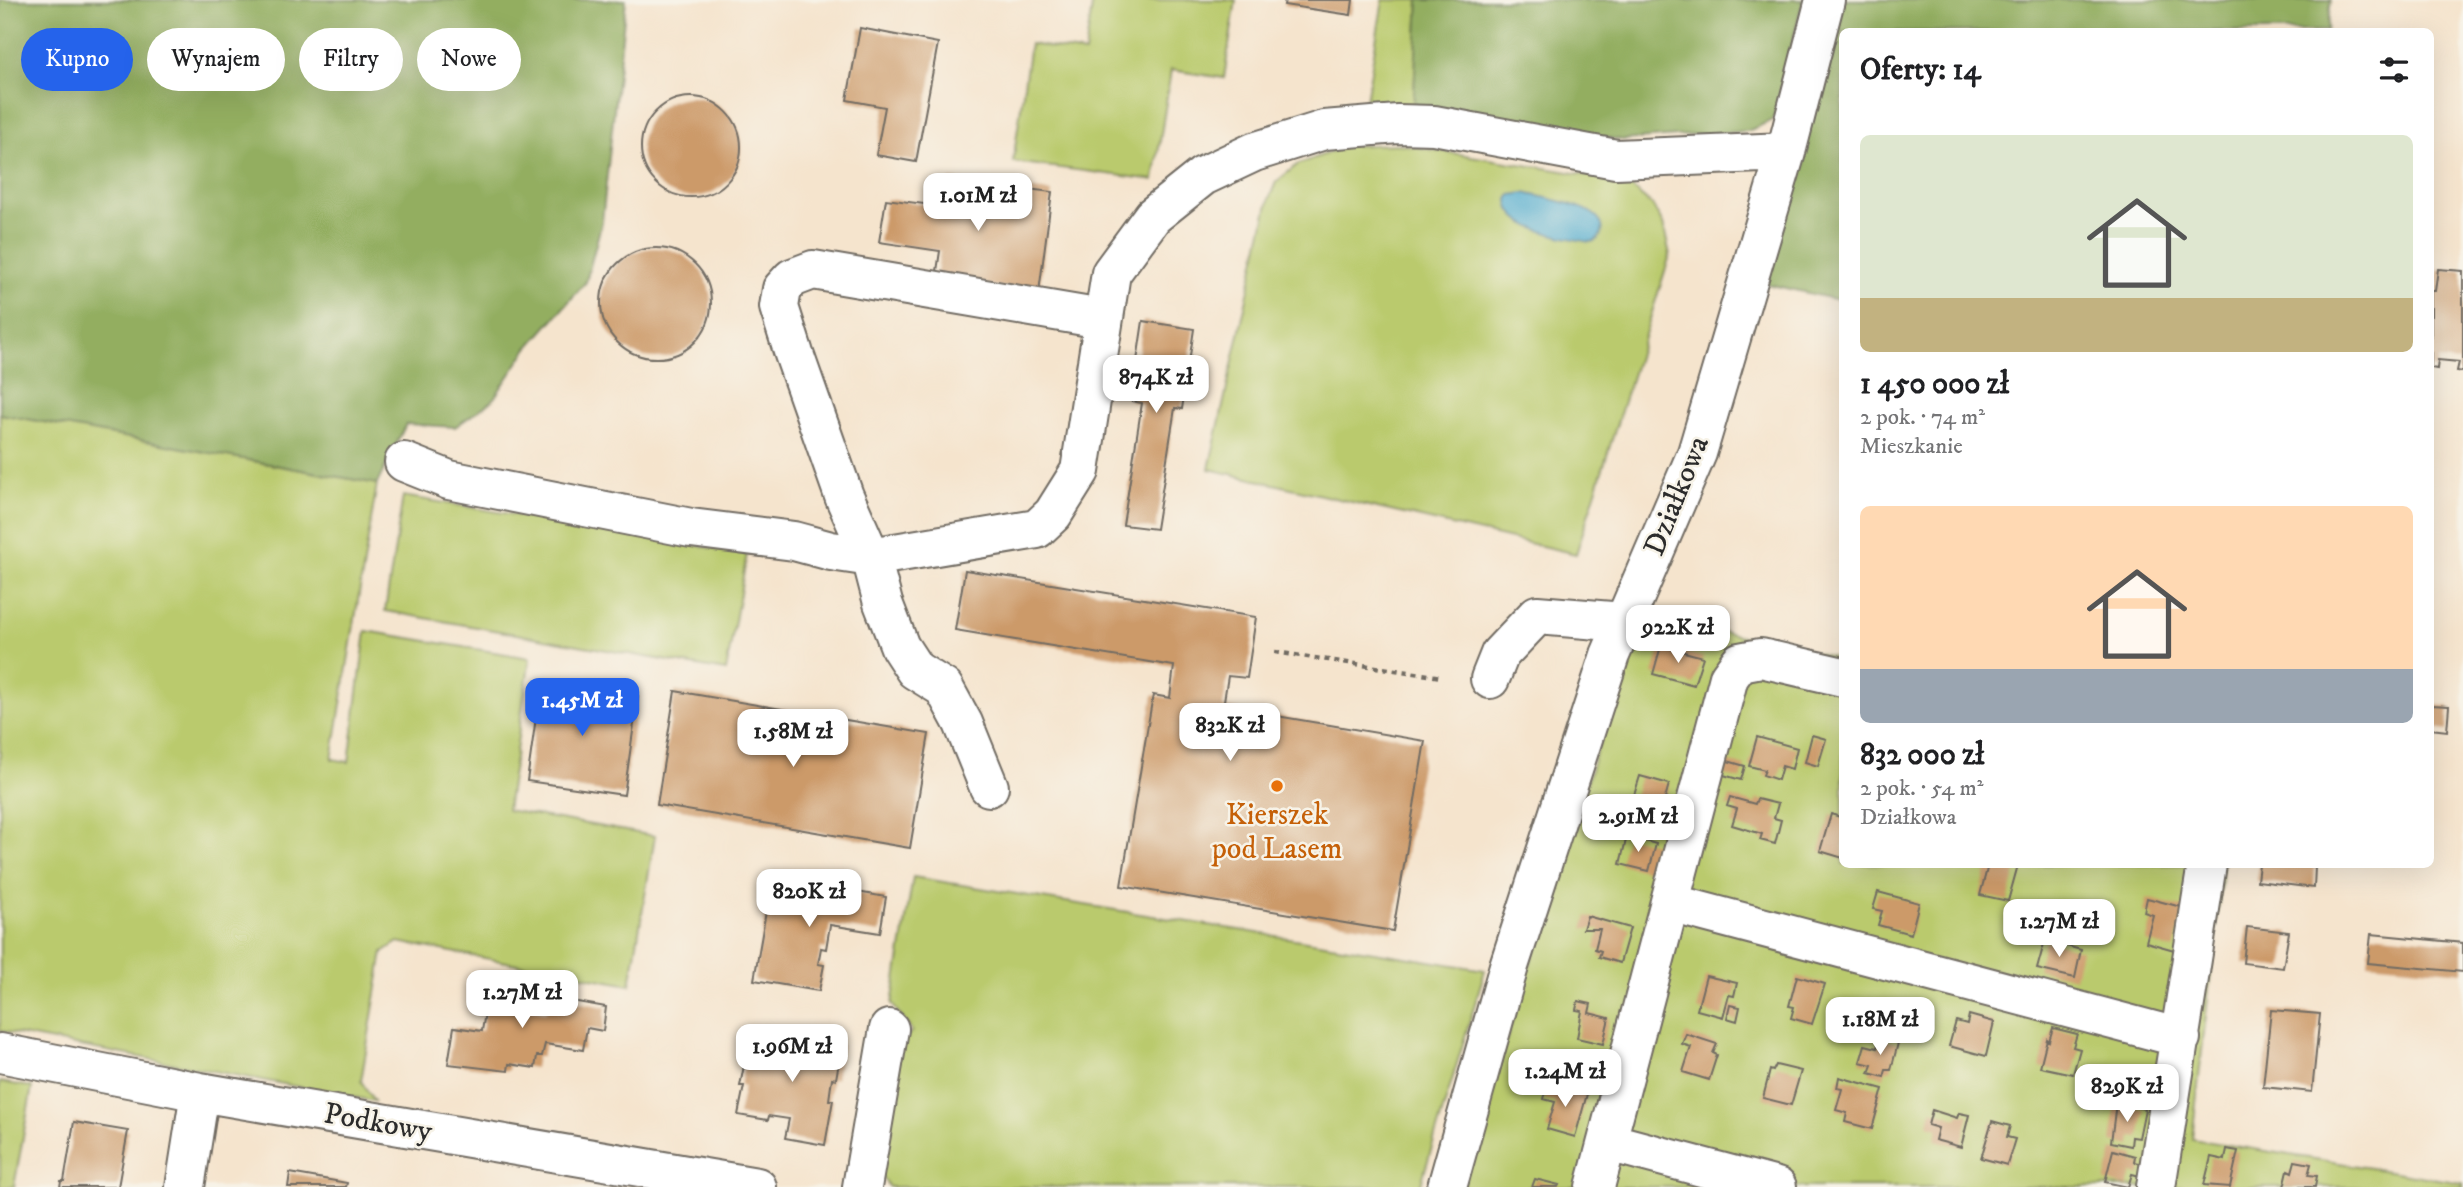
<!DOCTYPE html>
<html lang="pl">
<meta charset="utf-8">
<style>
body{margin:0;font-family:"IM FELL DW Pica",serif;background:#f6f6f6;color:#202124;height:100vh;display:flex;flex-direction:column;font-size:26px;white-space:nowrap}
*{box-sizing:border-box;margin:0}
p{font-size:23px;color:#757577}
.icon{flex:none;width:38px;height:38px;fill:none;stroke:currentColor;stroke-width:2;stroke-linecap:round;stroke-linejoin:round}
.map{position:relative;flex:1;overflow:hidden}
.drawer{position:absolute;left:1839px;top:28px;width:595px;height:840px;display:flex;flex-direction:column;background:#fff;border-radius:10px;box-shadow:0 7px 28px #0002}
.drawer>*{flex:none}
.guide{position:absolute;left:21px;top:28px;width:665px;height:63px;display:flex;gap:14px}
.price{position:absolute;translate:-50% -60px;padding:0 16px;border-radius:14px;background:#fff;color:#222;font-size:23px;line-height:46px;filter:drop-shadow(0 2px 4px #0008)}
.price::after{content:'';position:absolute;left:50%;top:42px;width:21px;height:16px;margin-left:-10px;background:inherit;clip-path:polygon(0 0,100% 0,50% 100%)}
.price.on{background:#2563eb;color:#fff}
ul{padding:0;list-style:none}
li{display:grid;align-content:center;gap:14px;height:371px;padding:0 21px}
li span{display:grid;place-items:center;height:217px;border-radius:10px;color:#555}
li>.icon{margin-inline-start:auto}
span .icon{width:126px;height:126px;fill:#fffc;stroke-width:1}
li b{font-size:30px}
h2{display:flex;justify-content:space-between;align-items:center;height:84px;padding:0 21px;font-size:30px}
.tag{padding:0 24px;border-radius:32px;background:#fff;box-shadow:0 7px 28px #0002;font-size:24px;line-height:63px}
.tag.on{background:#2563eb;color:#fff}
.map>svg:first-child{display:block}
</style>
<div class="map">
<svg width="2463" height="1187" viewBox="0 0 2463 1187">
<rect width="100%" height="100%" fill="#f7f3e8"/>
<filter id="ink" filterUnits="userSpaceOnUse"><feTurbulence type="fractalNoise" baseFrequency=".0143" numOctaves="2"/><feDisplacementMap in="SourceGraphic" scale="14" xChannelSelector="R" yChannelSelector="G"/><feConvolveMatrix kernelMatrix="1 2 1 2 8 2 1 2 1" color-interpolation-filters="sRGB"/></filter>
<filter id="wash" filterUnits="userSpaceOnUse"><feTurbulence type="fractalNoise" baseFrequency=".00686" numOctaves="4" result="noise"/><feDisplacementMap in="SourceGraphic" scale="28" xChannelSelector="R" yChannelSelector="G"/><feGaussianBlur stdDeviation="1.57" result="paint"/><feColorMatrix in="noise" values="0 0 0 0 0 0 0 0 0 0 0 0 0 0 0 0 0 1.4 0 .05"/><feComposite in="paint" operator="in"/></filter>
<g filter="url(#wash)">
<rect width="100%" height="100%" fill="#f5e4cd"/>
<path fill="#baca6d" stroke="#727a4c" stroke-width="2" d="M1093,0H1236L1224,78L1171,70L1154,180L1013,162L1030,44L1085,53Z
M1383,0H1419L1413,111L1366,100Z
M1398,144L1623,181L1652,205L1663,224L1670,255L1576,554L1209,469L1269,199L1276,182L1297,165L1346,146Z
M0,414L377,484L332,759L349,762L366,631L530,658L507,810L655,836L630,985L398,942L383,952L361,1081L374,1101L0,1031Z
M403,496L747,554L726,671L385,611Z
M1640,613L1843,659V864L2223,865L2192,1139L2463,1183V1187H1463L1489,1095Z
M913,877L1485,970L1420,1187H889L879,1173L901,1042L912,1031L892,1004Z
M0,1082L32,1087L14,1187H0Z"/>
<path fill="#93ae60" stroke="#5f6c46" stroke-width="2" d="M0,0H626L602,221L586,282L528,348L492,401L455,427L406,424L377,484L0,414Z
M1419,0H1803L1773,120L1748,131L1623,140L1413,111Z
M1838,0H2331L2327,31L1843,32V301L1763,283Z"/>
<path fill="#51accf" stroke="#3e6c7d" stroke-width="2" d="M1525,193C1542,198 1609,206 1602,232C1600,238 1597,240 1591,242C1568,238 1507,230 1508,199L1511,195Z"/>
<g id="blocks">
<path fill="#cc9a69" d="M1285,0H1353L1351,15L1284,5Z
M860,28L938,43L916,162L876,155L885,107L847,100Z
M641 147a50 50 0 1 1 100 0a50 50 0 1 1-100 0Z
M950,179L1052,192L1039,292L936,278L940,251L879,242L886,199L947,207Z
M601 303a55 55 0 1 1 110 0a55 55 0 1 1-110 0Z
M2438,269L2463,271V372L2457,371L2459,362L2438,360L2437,369L2431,368V291H2435Z
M1143,321L1194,329L1182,409L1175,408L1156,529L1123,525L1142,403L1131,401Z
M965,570L1256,617L1247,678L1228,676L1223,707L1425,741L1393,931L1121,886L1153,695L1170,698L1174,666L955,630Z
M1661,646L1703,657L1694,685L1653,674Z
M541,682L638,696L624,795L527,781Z
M675,691L929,734L910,848L657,805Z
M2431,705L2449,706L2447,731L2431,729Z
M1812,735L1826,739L1818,766L1805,762Z
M1757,737L1797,748L1792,769L1782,766L1778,780L1763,775L1765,770L1749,766Z
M1724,760L1745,766L1741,780L1720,774Z
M1640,776L1669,784L1661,813L1631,805Z
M1730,797L1755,804L1757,799L1778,804L1774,818L1781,820L1775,844L1760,840L1762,834L1732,825L1737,809L1727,806Z
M1831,814L1843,818V858L1820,851Z
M1627,836L1656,844L1649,871L1620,864Z
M1995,864L2018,865L2008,901L1980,895L1988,865L1995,866Z
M2259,864H2305L2315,867L2314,888L2257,881Z
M772,877L886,897L880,933L830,925L826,949L821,948L818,964L824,965L819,991L754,980Z
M1878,892L1919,903L1911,934L1878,925L1882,911L1873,909Z
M2147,898L2185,908L2174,950L2146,942L2153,915L2144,912Z
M1587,916L1630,928L1620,963L1599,957L1601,951L1595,949L1600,929H1583Z
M2247,927L2289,932L2283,968L2243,963Z
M2371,934L2463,943V972L2368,963Z
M2045,940L2081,950L2075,978L2037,969Z
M1706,976L1737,983L1734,996L1729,995L1723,1017L1697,1010Z
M1797,976L1825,984L1812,1024L1791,1018L1794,1007L1789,1006Z
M490,983L533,990L531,1009L546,1012L549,997L606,1007L603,1031L587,1028L583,1050L545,1044L542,1056H537L535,1068L509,1064L508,1071L448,1064L454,1027L482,1031Z
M1578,1001L1591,1004L1589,1013L1609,1018L1603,1044L1577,1038L1582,1011L1576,1010Z
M1730,1005L1740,1007L1737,1021L1727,1018Z
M2271,1010L2320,1014L2312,1092L2263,1087Z
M1969,1015L1994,1022L1986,1056L1949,1046L1956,1021L1967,1024Z
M2053,1028L2077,1034L2073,1047L2080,1049L2073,1074L2040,1067L2047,1039L2049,1041Z
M766,1031L842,1045L836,1079L832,1078L829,1100H833L825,1145L785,1138L789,1119L769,1116L768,1120L738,1115L744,1086H740L747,1050L762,1053Z
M1686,1034L1717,1044L1713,1053L1717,1055L1709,1080L1683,1072L1691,1047L1682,1044Z
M1880,1037L1898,1043L1891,1070H1886L1884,1077L1869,1073L1872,1065L1860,1062L1865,1045L1877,1048Z
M1776,1065L1801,1071L1791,1105L1763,1098L1770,1070L1773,1071Z
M1839,1077L1883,1089L1872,1129L1845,1122L1847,1113L1836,1110L1842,1089L1837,1088Z
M1548,1084L1587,1094L1575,1137L1547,1129L1555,1102L1544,1099Z
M2116,1103L2145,1109L2139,1138L2132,1137L2131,1146L2111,1142Z
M1932,1110L1957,1118L1959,1113L1969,1115L1961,1147L1935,1140L1938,1128L1928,1125Z
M1992,1121L2010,1126L2007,1137L2015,1139L2007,1165L1981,1158Z
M74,1122L128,1131L118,1187H60L61,1181H64Z
M2227,1149L2238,1151L2230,1187L2204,1185L2211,1157L2225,1160Z
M2113,1150L2135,1156L2134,1162L2143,1164L2140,1176L2132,1174L2128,1187L2105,1182Z
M2295,1161L2311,1164L2308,1175L2317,1176L2315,1187H2284L2288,1170L2292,1172Z
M290,1173L347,1183L346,1187H288Z
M1535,1179L1559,1185L1558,1187H1532Z"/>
</g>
</g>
<g filter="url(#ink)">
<use href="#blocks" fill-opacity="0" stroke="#726c64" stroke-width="2"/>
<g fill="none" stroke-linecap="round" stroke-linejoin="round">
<g stroke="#726c64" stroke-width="42">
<path id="minor" d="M404,462L449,480L691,528L794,541L831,551L871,557L1037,529L1053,514L1080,471L1111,273L1153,216L1203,176L1254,152L1324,130L1398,124L1434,125L1616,159L1786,152
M1490,679L1500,654L1537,615L1624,622
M989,787L963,723L944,688L915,670L900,647L883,603L871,557L844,496L794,354L779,307L782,289L792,278L813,270L1102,319
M1670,903L2181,1038
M0,1053L200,1092L757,1187
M1608,1142L1777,1187
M185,1187L200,1092
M862,1187L889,1029
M1447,1187L1509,966L1610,655L1697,453L1786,152L1825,0
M1595,1187L1729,677L1740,662L1761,658L1843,677
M2156,1187L2207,864"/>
</g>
<path stroke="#726c64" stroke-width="4.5" stroke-dasharray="5 5" stroke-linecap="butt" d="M1275,652L1442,677"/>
<use href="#minor" stroke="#fff" stroke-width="38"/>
</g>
</g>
<circle fill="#e8710a" stroke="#f7f3e8" stroke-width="2.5" cx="1277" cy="786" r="7"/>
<g text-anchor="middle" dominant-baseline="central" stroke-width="5" stroke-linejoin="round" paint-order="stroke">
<g font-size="30" fill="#2b2b2b" stroke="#f7f3e8">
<text transform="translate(1677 496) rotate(-68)">Działkowa</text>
<text transform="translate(378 1123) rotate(10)">Podkowy</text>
</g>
<g font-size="30" fill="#c56008" stroke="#f7f3e8">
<text x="1277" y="815">Kierszek<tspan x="1277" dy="34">pod Lasem</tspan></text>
</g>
</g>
</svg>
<b class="price" style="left:978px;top:233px">1.01M zł</b>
<b class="price" style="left:1156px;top:415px">874K zł</b>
<b class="price" style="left:1678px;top:665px">922K zł</b>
<b class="price on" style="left:582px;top:738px">1.45M zł</b>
<b class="price" style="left:1230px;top:763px">832K zł</b>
<b class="price" style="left:793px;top:769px">1.58M zł</b>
<b class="price" style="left:1638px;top:854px">2.91M zł</b>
<b class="price" style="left:809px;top:929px">820K zł</b>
<b class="price" style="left:2059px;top:959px">1.27M zł</b>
<b class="price" style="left:522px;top:1030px">1.27M zł</b>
<b class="price" style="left:1880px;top:1057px">1.18M zł</b>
<b class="price" style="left:792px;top:1084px">1.96M zł</b>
<b class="price" style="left:1565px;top:1109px">1.24M zł</b>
<b class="price" style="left:2127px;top:1124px">829K zł</b>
<div class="guide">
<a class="tag on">Kupno</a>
<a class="tag">Wynajem</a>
<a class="tag">Filtry</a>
<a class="tag">Nowe</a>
</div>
<section class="drawer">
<h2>Oferty: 14<svg class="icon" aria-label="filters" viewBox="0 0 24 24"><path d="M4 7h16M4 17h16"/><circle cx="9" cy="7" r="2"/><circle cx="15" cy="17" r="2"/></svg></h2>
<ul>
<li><span style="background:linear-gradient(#dfe7d0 75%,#c2b280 0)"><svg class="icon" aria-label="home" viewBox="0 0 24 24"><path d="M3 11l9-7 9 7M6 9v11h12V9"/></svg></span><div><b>1 450 000 zł</b><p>2 pok. · 74 m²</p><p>Mieszkanie</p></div></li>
<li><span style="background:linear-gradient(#ffd9b3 75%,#9aa5b1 0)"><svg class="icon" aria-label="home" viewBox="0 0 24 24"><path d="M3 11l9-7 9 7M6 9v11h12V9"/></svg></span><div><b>832 000 zł</b><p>2 pok. · 54 m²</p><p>Działkowa</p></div></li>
</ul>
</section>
</div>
